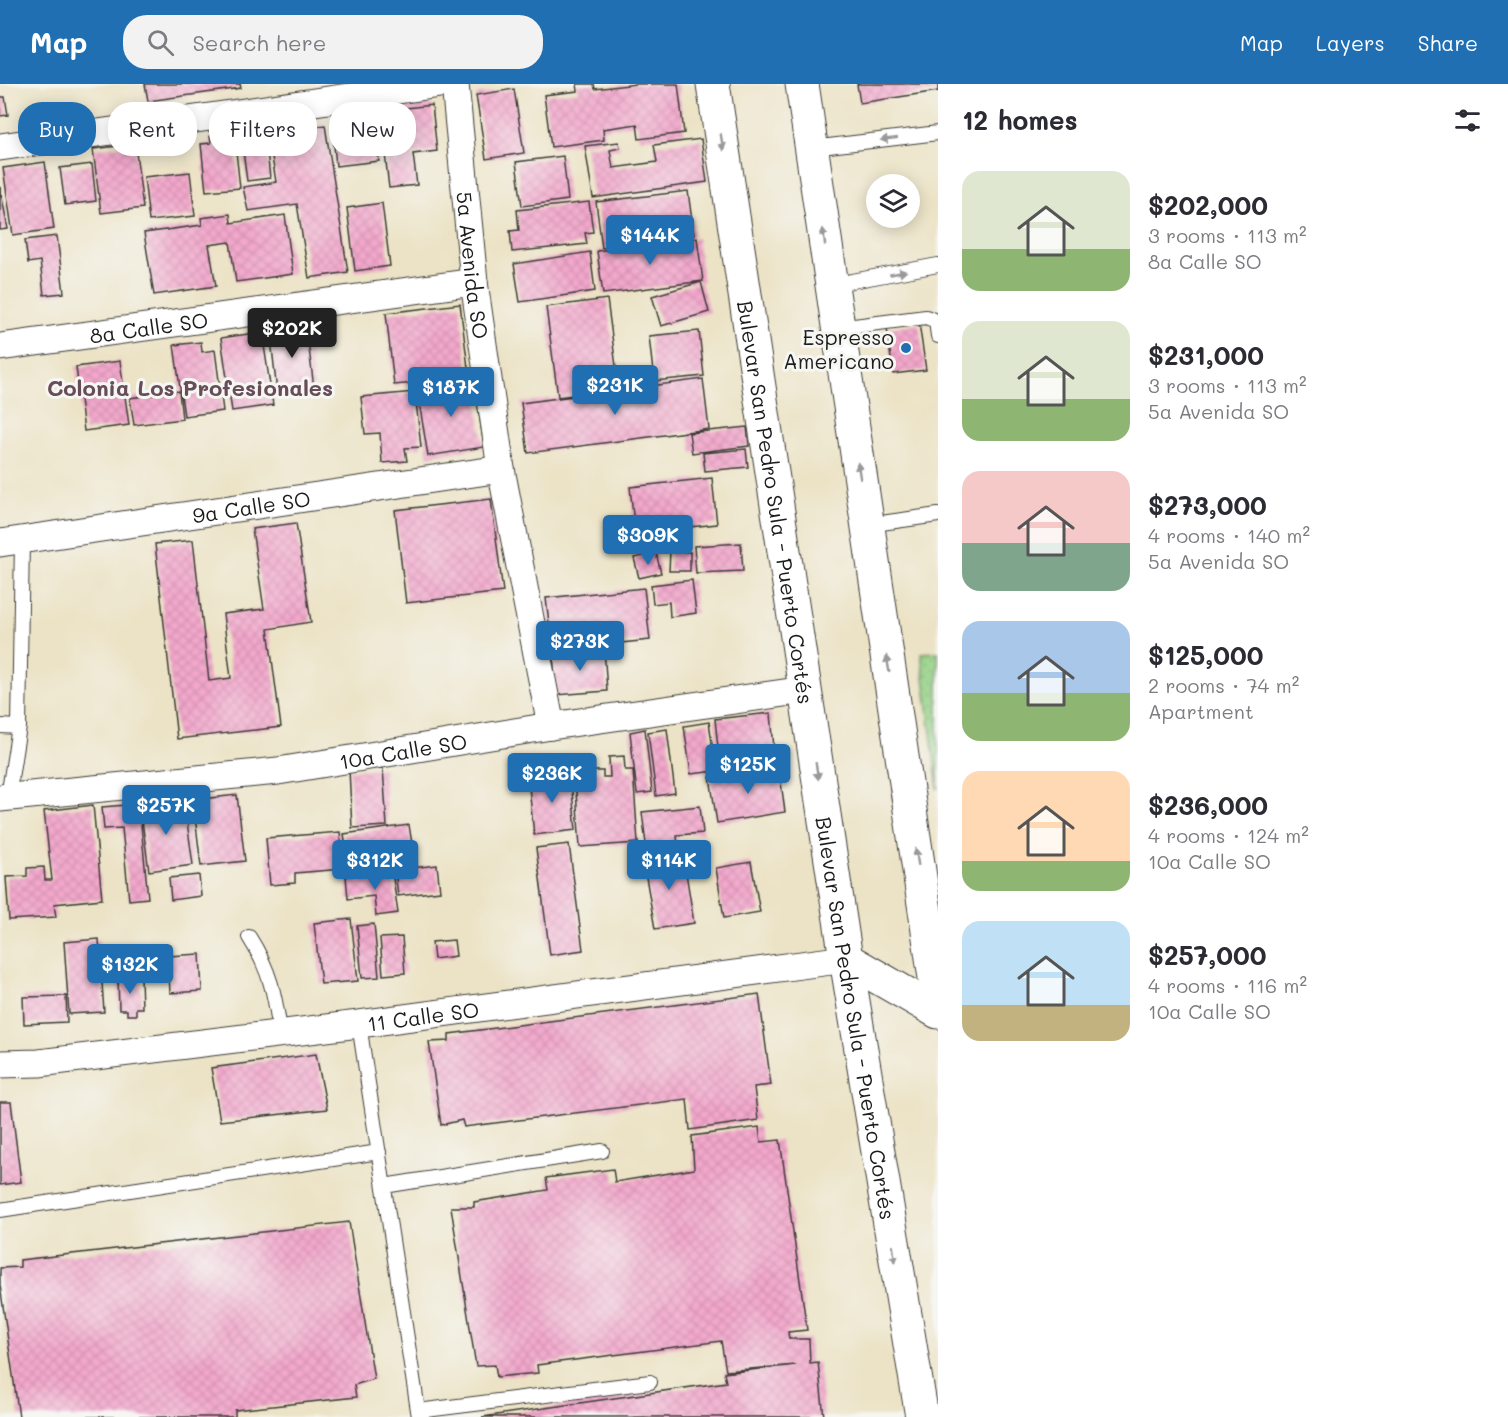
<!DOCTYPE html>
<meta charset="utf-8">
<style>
body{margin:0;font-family:Mali,sans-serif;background:#f2f2f3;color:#2b2b33;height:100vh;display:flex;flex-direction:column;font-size:22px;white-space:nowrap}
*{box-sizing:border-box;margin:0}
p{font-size:20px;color:#7c7c81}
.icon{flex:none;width:33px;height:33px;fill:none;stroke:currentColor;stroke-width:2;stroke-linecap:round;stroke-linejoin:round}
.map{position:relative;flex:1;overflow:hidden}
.sheet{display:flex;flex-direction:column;background:#fff;width:570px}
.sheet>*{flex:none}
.banner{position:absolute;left:18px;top:18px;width:570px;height:54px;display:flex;gap:12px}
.controls{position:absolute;left:866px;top:90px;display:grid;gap:12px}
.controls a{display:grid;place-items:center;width:54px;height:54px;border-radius:50%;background:#fff;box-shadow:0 3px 15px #0003;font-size:30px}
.price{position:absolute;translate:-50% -51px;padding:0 14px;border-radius:6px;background:#1f6fb2;color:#fff;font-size:20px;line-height:39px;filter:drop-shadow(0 2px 3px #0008)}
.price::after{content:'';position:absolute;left:50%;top:36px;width:18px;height:14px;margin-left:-9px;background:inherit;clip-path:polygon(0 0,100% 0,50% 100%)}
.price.selected{background:#222;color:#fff}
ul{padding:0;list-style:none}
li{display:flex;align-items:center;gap:18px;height:150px;padding:0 24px}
li span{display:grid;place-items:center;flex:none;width:168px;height:120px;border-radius:18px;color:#555}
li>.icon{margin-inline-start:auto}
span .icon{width:72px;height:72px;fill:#fffc;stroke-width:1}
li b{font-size:26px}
h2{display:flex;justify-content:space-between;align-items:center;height:72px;padding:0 24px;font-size:26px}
.pill{padding:0 21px;border-radius:24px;background:#fff;box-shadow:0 3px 15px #0003;font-size:21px;line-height:54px}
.pill.selected{background:#1f6fb2;color:#fff}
header{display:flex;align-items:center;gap:36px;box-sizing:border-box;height:84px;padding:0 30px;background:#1f6fb2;color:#fff}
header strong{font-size:28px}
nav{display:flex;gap:33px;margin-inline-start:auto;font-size:21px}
.search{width:420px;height:54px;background:#f2f2f3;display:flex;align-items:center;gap:15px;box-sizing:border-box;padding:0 21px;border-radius:24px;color:#7c7c81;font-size:22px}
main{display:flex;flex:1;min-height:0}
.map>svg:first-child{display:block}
</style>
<header>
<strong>Map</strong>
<div class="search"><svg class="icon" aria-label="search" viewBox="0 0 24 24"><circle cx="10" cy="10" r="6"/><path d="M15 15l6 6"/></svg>Search here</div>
<nav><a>Map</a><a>Layers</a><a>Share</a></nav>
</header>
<main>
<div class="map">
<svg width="938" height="1333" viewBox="0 0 938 1333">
<defs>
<pattern id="park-dots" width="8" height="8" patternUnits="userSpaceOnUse" patternTransform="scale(1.5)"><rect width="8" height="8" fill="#94d186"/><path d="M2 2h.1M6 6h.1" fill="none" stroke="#7fb373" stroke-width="1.8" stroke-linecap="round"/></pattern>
<pattern id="building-cross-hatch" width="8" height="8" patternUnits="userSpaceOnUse" patternTransform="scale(1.5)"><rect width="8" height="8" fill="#f3a8cc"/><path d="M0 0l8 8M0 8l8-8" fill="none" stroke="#d090af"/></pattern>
</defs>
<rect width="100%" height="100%" fill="#f6f6f2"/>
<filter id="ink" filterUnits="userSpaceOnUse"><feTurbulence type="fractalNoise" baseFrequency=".0167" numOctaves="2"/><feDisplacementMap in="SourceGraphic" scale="12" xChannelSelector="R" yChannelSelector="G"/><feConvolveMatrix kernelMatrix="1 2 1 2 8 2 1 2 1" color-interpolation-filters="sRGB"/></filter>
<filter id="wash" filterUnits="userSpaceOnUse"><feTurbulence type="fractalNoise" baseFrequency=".008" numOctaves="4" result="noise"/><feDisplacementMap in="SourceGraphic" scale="24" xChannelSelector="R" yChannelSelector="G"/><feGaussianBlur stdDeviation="1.35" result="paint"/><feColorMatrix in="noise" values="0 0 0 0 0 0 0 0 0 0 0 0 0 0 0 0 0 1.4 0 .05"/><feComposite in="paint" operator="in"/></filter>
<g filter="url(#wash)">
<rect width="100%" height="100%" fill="#ece3c6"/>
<path fill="url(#park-dots)" stroke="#587651" stroke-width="1.5" d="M938,568V706L921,569Z"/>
<g id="blocks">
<path fill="url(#building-cross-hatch)" d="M145,0H240L241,4L148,17Z
M577,0H594L595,5L636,0H678L684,49L639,55L637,40L603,45L604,56L551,63L544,11L578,7Z
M857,0H938V7L860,19Z
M514,5L524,69L486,75L476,11Z
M0,13H5L8,31L0,32Z
M432,21L437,67L413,70L417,101L389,104L380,27Z
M375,35L379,77L336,82L332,40Z
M280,40L283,47L325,41L348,188L309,194L297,120L248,127L243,103L276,98L267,42Z
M234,49L240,104L206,107L201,60L211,59L210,52Z
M265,49L270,94L247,97L241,52Z
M701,55L707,98L593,114L585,62L619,58L620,64L610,66L613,84L657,78L654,61Z
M135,60L143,124L101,129L93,65Z
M563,72L568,116L522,122L516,78Z
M45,78L54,145L13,151L3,84Z
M92,80L96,117L65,121L60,84Z
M190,88L195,132L149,137L144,93Z
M0,103L8,145L0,146Z
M688,107L694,152L602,164L596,118Z
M589,118L593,148L585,149L587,160L512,168L510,147L519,146L517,126Z
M382,119L390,182L355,187L347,124Z
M230,130L231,139L285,131L293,190L236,198L230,158L209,161L216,202L154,211L144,149L202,141L201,134Z
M57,152L64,209L44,211L40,177L28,179L25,156Z
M697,154L703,197L603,210L597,167Z
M590,168L595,207L520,218L514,180Z
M701,198L709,228L661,242L652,212Z
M607,215L619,305L558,313L546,223Z
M460,220L468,284L435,288L436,297L394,301L386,229Z
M919,239L926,286L893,290L887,244Z
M306,241L314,304L277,308L270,246Z
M699,247L704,292L654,297L649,252Z
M262,248L273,321L232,327L221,254Z
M201,258L202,268L215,266L223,327L184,332L174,261Z
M120,277L129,341L84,347L76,283Z
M703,295L709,345L528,369L521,319Z
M474,296L484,363L428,372L417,305Z
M179,307L182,335L134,341L130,314Z
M415,308L421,363L405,364L407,377L382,379L380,349L365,350L361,313Z
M747,343L749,362L692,369L689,349Z
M746,365L748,383L705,387L703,369Z
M712,394L717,440L635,449L630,403Z
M491,415L503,508L406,519L395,426Z
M296,439L311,538L268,545L281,643L177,655L155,460L193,456L209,597L231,594L223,530L264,525L252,445Z
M741,459L743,487L696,489L694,462Z
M670,467L690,468V487H669Z
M656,469L661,489L639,494L634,474Z
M692,496L696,529L670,533L669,518L653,520L651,501Z
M644,504L650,556L552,566L546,514Z
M604,564L607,607L556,611L553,568Z
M771,629L775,677L720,682L715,635Z
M709,638L716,687L691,690L684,642Z
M645,645L652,708L637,710L630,648Z
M667,645L675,709L656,712L648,648Z
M624,672L625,686H633L638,759L580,763L575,694L591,693V687H603V693H610L609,673Z
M779,683L785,728L717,739L710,693Z
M383,684L387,742L352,744L349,686Z
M570,689L576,746L534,751L528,693Z
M237,711L245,777L201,782L193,716Z
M184,716L193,781L149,787L140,722Z
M139,720L148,814L129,816L122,744L104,745L102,723Z
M93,721L102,815L54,820L56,833L9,836L6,793L27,792V784L44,783L45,796H52L44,727Z
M700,722L703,749L677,751L678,764L647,768L642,728Z
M409,741L414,772L349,781L344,750Z
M340,748L343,785L295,789V799L270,801L266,754Z
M569,760L583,866L550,871L536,764Z
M683,770L694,839L655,845L643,776Z
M751,778L760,828L724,834L716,784Z
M437,781L440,807L398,812L395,786Z
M392,787L398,829L376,832L374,812L348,815L346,792Z
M199,791L201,812L171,816L169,794Z
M351,835L358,897L321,900L314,839Z
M374,840L379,893L362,894L357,842Z
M402,853L405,889L383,891L380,854Z
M99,855L104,928L69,930L64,858Z
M454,856L456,872L434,875L432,858Z
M200,870L202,907L170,909L168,872Z
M141,893L142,924H136V931H127V926H119L118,894Z
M759,910L771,1001L754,1003L758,1036L690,1046L687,1015L464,1043L462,1036L441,1041L429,958L449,957V950Z
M66,912L67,938L24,940L23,913Z
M316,970L327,1025L220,1037L211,984Z
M0,1018H11L21,1098L0,1101Z
M759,1043L761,1058L780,1056L807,1246L788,1248L789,1255H809L810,1279L818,1278L824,1333H482L726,1298L724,1289L796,1281L726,1287L721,1257L537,1281L538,1289L497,1293L495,1281L476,1282L451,1123H474V1118L548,1106L546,1094L613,1085L615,1098L694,1085L692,1052Z
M349,1138L374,1295L354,1301L356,1313L235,1326V1333H19L0,1201V1184L20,1183V1176Z"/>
</g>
</g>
<g filter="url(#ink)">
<use href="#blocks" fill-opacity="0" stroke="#3b3a36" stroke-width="1.5"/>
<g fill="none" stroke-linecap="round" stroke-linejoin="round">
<g stroke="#3b3a36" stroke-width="16">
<path id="lane" d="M812,64L938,49
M831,201L938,181
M838,244L926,233L936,237L938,252
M867,441L938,431
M0,642L19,643
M8,713L19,643L22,456
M249,853C270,886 275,910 280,948
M359,940L419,1333
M384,1102L602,1067
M0,1126L379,1068
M418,1327L650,1298"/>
</g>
<g stroke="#3b3a36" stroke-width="29">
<g id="street">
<path id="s1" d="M455,0L474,198L501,385L551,642"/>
<path d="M0,63L440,0"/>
<path id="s2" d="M0,263L474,198"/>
<path id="s3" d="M0,459L501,385"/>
<path id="s4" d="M0,714L278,687L551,642L805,606"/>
<path id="s5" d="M0,980L39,979L359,940L846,875"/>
</g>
</g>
<g stroke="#3b3a36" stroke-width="35">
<path id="secondary" d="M846,875L938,928"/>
</g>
<g stroke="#3b3a36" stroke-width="35">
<g id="highway">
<path id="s6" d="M713,0L846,875L922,1333"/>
<path d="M802,0L938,914"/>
</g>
</g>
<use href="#lane" stroke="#fff" stroke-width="14"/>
<use href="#street" stroke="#fff" stroke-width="27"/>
<use href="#secondary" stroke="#fff" stroke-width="33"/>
<use href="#highway" stroke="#fff" stroke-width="33"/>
</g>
<defs><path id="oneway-solid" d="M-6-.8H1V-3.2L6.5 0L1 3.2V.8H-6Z" transform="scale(1.5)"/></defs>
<g fill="#999">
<use href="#oneway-solid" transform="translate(889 55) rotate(173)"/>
<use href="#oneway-solid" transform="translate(722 58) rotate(81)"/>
<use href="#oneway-solid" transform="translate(824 153) rotate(-98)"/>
<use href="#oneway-solid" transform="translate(898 189) rotate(-11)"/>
<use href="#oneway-solid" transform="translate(859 387) rotate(-99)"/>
<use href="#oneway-solid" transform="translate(888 580) rotate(-99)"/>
<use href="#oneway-solid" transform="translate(817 687) rotate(81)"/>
<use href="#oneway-solid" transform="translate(917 773) rotate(-99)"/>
<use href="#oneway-solid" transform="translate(894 1170) rotate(81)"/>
</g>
</g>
<circle fill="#1f6fb2" stroke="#f6f6f2" stroke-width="2" cx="906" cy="264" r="6"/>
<g text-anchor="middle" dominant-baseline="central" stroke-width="6" stroke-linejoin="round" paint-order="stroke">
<g font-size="21" fill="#1c1c1c" stroke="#f6f6f2">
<text stroke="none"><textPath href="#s1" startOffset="182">5a Avenida SO</textPath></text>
<text stroke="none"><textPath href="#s2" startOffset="150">8a Calle SO</textPath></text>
<text stroke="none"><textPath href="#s6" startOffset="423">Bulevar San Pedro Sula - Puerto Cortés</textPath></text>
<text stroke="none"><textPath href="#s3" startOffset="254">9a Calle SO</textPath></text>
<text stroke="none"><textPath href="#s4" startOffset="406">10a Calle SO</textPath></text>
<text stroke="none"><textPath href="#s5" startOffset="426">11 Calle SO</textPath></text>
<text stroke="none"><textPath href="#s6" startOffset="945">Bulevar San Pedro Sula - Puerto Cortés</textPath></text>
</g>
<g font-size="21" fill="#1c1c1c" stroke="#f6f6f2" text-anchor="end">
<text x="894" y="252">Espresso<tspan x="894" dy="24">Americano</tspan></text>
</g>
<g font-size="22" font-weight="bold" fill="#674d5a" stroke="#f6f6f2">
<text x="190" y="303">Colonia Los Profesionales</text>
</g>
</g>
</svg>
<div class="controls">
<a><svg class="icon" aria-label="layers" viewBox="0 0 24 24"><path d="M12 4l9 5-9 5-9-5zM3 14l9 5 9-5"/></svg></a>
</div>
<b class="price" style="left:650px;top:182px">$144K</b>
<b class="price selected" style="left:292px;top:275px">$202K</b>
<b class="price" style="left:615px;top:332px">$231K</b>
<b class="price" style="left:451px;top:334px">$187K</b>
<b class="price" style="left:648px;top:482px">$309K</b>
<b class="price" style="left:580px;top:588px">$273K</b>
<b class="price" style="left:748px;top:711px">$125K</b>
<b class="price" style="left:552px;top:720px">$236K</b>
<b class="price" style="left:166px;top:752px">$257K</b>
<b class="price" style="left:375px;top:807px">$312K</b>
<b class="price" style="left:669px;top:807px">$114K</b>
<b class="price" style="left:130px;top:911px">$132K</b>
<div class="banner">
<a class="pill selected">Buy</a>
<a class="pill">Rent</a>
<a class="pill">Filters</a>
<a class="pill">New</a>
</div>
</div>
<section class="sheet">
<h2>12 homes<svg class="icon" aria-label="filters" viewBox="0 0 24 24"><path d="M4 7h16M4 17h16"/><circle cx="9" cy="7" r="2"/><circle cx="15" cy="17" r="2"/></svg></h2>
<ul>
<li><span style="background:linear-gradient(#dfe7d0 65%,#8fb573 0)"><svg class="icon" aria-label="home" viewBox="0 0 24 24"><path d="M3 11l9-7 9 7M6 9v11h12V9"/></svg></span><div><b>$202,000</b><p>3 rooms · 113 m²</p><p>8a Calle SO</p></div></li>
<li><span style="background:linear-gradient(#dfe7d0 65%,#8fb573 0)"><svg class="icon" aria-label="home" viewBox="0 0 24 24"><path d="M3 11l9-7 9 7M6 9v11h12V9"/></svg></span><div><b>$231,000</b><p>3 rooms · 113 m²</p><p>5a Avenida SO</p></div></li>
<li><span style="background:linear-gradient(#f6c9c9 60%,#7fa58c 0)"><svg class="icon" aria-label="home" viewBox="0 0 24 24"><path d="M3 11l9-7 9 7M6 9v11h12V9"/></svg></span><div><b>$273,000</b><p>4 rooms · 140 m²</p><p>5a Avenida SO</p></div></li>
<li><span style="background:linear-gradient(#a9c7e8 60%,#8fb573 0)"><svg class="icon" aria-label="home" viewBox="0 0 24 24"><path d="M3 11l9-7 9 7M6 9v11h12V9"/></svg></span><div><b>$125,000</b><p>2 rooms · 74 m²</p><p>Apartment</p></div></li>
<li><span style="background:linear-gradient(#ffd9b3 75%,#8fb573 0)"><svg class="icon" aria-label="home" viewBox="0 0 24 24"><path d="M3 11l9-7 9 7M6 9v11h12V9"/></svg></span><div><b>$236,000</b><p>4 rooms · 124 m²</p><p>10a Calle SO</p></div></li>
<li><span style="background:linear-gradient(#bfe0f5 70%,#c2b280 0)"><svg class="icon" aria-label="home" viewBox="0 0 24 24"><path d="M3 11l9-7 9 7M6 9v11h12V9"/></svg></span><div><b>$257,000</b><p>4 rooms · 116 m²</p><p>10a Calle SO</p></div></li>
</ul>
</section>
</main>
